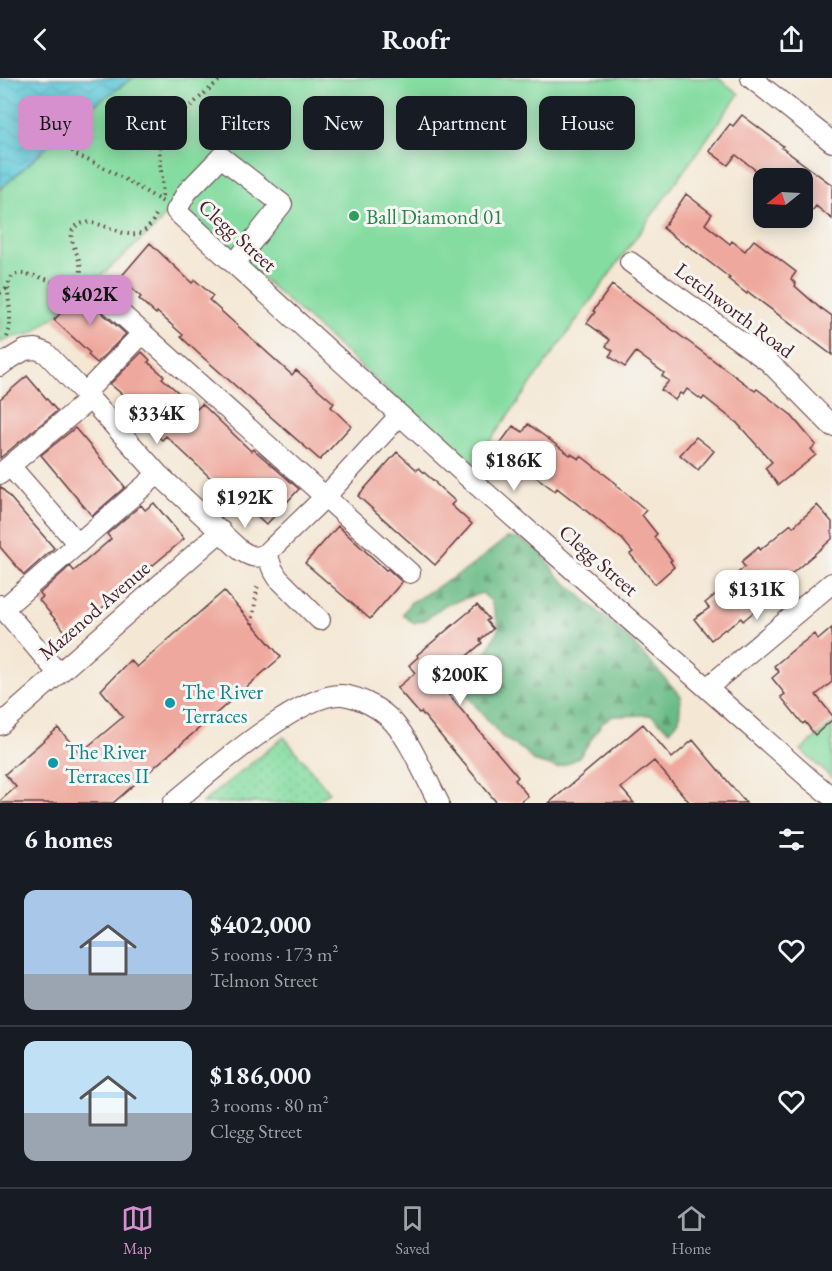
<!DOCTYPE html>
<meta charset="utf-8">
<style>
body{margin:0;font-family:"EB Garamond",serif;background:#242831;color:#f1f3f6;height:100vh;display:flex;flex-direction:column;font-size:22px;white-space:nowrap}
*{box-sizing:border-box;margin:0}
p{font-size:20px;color:#9ea1a6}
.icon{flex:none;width:33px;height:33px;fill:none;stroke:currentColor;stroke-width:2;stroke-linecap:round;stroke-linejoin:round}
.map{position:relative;height:725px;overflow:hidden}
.details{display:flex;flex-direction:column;background:#171b24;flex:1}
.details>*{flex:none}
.hud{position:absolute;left:18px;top:18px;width:796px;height:54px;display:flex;gap:12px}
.needle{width:39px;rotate:252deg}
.buttons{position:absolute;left:753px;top:90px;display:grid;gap:12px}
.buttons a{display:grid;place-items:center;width:60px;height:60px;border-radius:12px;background:#171b24;box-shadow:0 3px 15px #0003;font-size:30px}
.price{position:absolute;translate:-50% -51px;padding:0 14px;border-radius:12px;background:#fff;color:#222;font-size:20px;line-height:39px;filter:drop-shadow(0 2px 3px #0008)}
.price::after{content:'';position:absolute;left:50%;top:36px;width:18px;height:14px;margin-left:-9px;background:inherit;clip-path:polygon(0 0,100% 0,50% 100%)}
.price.on{background:#d690ce;color:#111}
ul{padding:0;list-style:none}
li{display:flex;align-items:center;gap:18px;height:150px;padding:0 24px}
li+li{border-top:2px solid #363941}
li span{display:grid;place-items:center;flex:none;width:168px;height:120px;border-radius:12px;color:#555}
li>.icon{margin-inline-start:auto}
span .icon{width:72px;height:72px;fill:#fffc;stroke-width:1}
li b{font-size:26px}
h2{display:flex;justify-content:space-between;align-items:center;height:72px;padding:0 24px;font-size:26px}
.pill{padding:0 21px;border-radius:12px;background:#171b24;box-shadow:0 3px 15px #0003;font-size:21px;line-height:54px}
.pill.on{background:#d690ce;color:#111}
header{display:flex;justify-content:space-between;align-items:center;height:78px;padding:0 24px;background:#171b24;font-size:27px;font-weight:700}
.tab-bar{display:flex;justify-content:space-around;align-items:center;height:84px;border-top:2px solid #363941;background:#171b24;font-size:16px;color:#9ea1a6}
.tab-bar a{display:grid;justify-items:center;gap:3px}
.tab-bar .on{color:#d690ce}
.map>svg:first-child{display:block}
</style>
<header><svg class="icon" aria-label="back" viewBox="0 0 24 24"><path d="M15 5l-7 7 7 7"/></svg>Roofr<svg class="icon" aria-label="share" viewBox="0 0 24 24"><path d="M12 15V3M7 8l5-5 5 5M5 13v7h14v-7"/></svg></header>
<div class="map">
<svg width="832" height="725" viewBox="0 0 832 725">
<defs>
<pattern id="forest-firs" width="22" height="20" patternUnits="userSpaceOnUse" patternTransform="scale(1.5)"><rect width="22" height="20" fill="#6bbc86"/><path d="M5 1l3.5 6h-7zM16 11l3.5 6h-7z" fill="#5a986e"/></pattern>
<pattern id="garden-dots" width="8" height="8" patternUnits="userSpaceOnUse" patternTransform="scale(1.5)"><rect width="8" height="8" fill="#84dca0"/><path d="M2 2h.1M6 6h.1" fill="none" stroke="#74bc8a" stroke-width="1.8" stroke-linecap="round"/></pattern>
<pattern id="water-waves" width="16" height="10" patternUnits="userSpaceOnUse" patternTransform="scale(1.5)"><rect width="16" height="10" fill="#5fc9d9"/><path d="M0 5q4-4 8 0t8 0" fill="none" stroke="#54acba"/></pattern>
</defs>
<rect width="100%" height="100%" fill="#f6f6f2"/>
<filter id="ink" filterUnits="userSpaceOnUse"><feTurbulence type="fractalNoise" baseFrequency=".0167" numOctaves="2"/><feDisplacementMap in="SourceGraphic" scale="12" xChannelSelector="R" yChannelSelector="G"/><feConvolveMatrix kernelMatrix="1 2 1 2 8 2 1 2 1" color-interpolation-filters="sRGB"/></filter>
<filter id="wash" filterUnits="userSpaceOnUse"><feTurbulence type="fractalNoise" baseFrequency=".008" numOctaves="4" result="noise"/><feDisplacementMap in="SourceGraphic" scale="24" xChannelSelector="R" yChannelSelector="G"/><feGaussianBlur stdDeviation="1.35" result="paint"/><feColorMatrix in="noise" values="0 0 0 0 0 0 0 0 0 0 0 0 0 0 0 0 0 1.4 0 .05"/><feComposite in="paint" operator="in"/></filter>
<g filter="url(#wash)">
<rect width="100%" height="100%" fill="#f4e7d4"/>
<path fill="#84dca0" stroke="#677e66" stroke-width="1.5" d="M133,0H718L739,16L472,388L175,122L158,147L59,235L31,256L8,260L0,265V111L31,84L80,37Z
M832,646V700L801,672Z"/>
<path fill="url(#forest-firs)" stroke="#5a6e58" stroke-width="1.5" d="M507,460L520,461L541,474L557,497L628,560L681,618L679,642L670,653L651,637L613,638L602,645L580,678L569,685L557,690L533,683L525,673L502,659L464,614L461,602L488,573L499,549L491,523L482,515L445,527L425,542L413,545L403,536L410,525L466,492Z"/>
<path fill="url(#garden-dots)" stroke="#677e66" stroke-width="1.5" d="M284,659L329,714L315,725H202Z"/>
<path fill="url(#water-waves)" stroke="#547482" stroke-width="1.5" d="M0,0H133L80,37L31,84L0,111Z"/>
<g id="blocks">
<path fill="#efa89d" d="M742,37L783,68L782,70L832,107V141L816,128L812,133L802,126V100H766L736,77L728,87L709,73L730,46L733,48Z
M686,116L712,136L705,146L730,166L732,163L745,173L754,162L796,194L791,201L796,206L795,208L821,231V230L832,238V277L748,214L747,216L728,201L730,200L687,167L686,168L663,150Z
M150,165L192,205L195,202L213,218L209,222L292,297L296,292L334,325L331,329L351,348L320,382L198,275L181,259L183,257L157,234L156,236L139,221L141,219L120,200Z
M612,207L755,313L757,311L790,336L816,367L811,371L816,377L778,407L765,390L772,384L737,345L704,319L702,322L687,311L683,317L680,315L675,322L661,312L669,303L662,298L664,295L636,274L625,289L609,278L613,273L606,268L610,262L587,245L595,234L593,233Z
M83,211L96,224L97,228L100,233L126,256L97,285L88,277L90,275L54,242Z
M142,274L150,282L148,284L164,298L162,300L197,331L202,326L251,373L253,371L299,411L266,447L219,404L217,406L166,358L162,362L148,349L149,348L134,335L136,333L121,320L123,317L110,306Z
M27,298L57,333L0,380V321Z
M528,346L570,377L571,376L579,381L581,378L617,406L616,407L646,432L642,437L657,456L654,459L672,482L670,483L674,489L655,506L630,476L633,474L622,461L557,410L555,413L528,393L529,391L500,368L499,367L513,348L523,354Z
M75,350L125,409L92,438L41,377Z
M696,359L714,373L698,392L680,377Z
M397,374L417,392L419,390L436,405V406L455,423L451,427L472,446L435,487L358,418Z
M0,408L54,470L24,497L0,469Z
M154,425L184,461L69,558L39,522L43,519L40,515L70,488L74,493L111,461L107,456L141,427L145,432Z
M817,427L832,444V461L760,523L763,526L743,543L741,540L726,552L725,551L711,562L694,541L709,530L705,525L725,509L723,507L745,489L741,484L759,469L760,472L791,446L793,449Z
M338,448L386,492L388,491L402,504L370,541L305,485Z
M224,513L281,579L113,725H0V723L16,709L5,696L58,650L80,675L123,639L101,612L130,582L137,589Z
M477,527L489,541L486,543L493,551L480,562L482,565L437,603L518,699L515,702L528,718L519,725H497L421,634L419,635L397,610L415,595L409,587L418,579L417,577Z
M832,550V604L816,617L832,637V642L815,657L805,644L803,646L781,619L785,616L772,600L779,594L774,588L793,572L814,556L818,562Z
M643,646L672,680L693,662L746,725H690L654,683L621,710L634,725H549Z"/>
</g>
</g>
<g filter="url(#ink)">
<use href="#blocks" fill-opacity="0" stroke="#643d44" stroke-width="1.5"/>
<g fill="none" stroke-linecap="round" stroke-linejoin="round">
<g stroke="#643d44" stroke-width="22">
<path id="minor" d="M751,0L832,64
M630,184L769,284L832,348
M234,186L282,126L221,79L187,114L176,133L469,400L812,703L832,719
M108,224L410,495
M0,288L8,282L25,272L36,271L46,275L90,321L158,396L240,472C250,478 256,482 267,475L325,419L400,337
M85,315L143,255
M10,388L78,466
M0,396L90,321
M267,475L272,490L278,500L320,542
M0,527L58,595
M3,531L158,396
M707,610L832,505
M0,647L221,453
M173,725C206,698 300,614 342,617C360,619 382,631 394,645C411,664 426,701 439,725"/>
</g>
<path stroke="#643d44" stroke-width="4" stroke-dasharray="1.5 4.5" stroke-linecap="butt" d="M60,60L76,77L99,87L128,103L163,124
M162,118C165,89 151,75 169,47L222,0
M0,215L7,210
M7,259C10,252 10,244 10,235C10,224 1,194 22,196C34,196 48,202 59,206C65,206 72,205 77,201C92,186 56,156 80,146C104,136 139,182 157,134
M252,546L258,505"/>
<use href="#minor" stroke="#fff" stroke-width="20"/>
</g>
</g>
<circle fill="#2e9e5b" stroke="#f6f6f2" stroke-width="2" cx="354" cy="138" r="6"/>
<g fill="#0f9aa8" stroke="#f6f6f2" stroke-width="2">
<circle cx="170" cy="625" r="6"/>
<circle cx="53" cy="685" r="6"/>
</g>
<g text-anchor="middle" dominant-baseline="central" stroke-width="6" stroke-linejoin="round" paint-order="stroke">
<g font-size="21" fill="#27864d" stroke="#f6f6f2" text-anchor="start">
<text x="366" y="138">Ball Diamond 01</text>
</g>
<g font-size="21" fill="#4a1f2b" stroke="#f6f6f2">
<text transform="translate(238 157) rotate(42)">Clegg Street</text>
<text transform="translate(735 232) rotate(37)">Letchworth Road</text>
<text transform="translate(599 482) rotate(41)">Clegg Street</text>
<text transform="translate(94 532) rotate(-41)">Mazenod Avenue</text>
</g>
<g font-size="21" fill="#0d838f" stroke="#f6f6f2" text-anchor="start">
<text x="182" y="613">The River<tspan x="182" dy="24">Terraces</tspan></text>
<text x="65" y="673">The River<tspan x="65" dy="24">Terraces II</tspan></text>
</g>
</g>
</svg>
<div class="buttons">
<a><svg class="needle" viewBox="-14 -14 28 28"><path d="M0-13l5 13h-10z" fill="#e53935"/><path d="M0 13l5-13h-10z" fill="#9ea1a6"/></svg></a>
</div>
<b class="price on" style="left:90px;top:248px">$402K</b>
<b class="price" style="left:157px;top:367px">$334K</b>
<b class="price" style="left:514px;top:414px">$186K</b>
<b class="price" style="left:245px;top:451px">$192K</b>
<b class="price" style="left:757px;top:543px">$131K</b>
<b class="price" style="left:460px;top:628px">$200K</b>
<div class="hud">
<a class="pill on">Buy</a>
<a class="pill">Rent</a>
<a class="pill">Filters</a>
<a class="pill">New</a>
<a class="pill">Apartment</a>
<a class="pill">House</a>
</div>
</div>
<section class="details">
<h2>6 homes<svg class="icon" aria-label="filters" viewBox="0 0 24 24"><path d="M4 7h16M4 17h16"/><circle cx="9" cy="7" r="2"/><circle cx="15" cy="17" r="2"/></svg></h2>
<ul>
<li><span style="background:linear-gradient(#a9c7e8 70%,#9aa5b1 0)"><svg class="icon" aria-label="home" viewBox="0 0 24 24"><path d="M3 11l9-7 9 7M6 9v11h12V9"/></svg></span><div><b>$402,000</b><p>5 rooms · 173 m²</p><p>Telmon Street</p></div><svg class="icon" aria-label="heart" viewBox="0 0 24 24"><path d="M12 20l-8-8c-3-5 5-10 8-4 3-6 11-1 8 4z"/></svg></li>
<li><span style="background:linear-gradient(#bfe0f5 60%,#9aa5b1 0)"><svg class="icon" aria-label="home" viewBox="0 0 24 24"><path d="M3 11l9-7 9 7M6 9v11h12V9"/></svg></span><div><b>$186,000</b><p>3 rooms · 80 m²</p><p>Clegg Street</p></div><svg class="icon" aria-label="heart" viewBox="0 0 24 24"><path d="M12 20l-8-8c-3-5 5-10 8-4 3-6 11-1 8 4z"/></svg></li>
</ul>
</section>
<nav class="tab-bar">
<a class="on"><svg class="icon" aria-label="map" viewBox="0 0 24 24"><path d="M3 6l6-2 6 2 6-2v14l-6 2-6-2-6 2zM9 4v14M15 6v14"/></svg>Map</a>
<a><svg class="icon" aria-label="saved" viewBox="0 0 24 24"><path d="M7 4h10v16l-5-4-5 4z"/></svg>Saved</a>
<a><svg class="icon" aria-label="home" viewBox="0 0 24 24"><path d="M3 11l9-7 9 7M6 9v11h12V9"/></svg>Home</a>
</nav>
